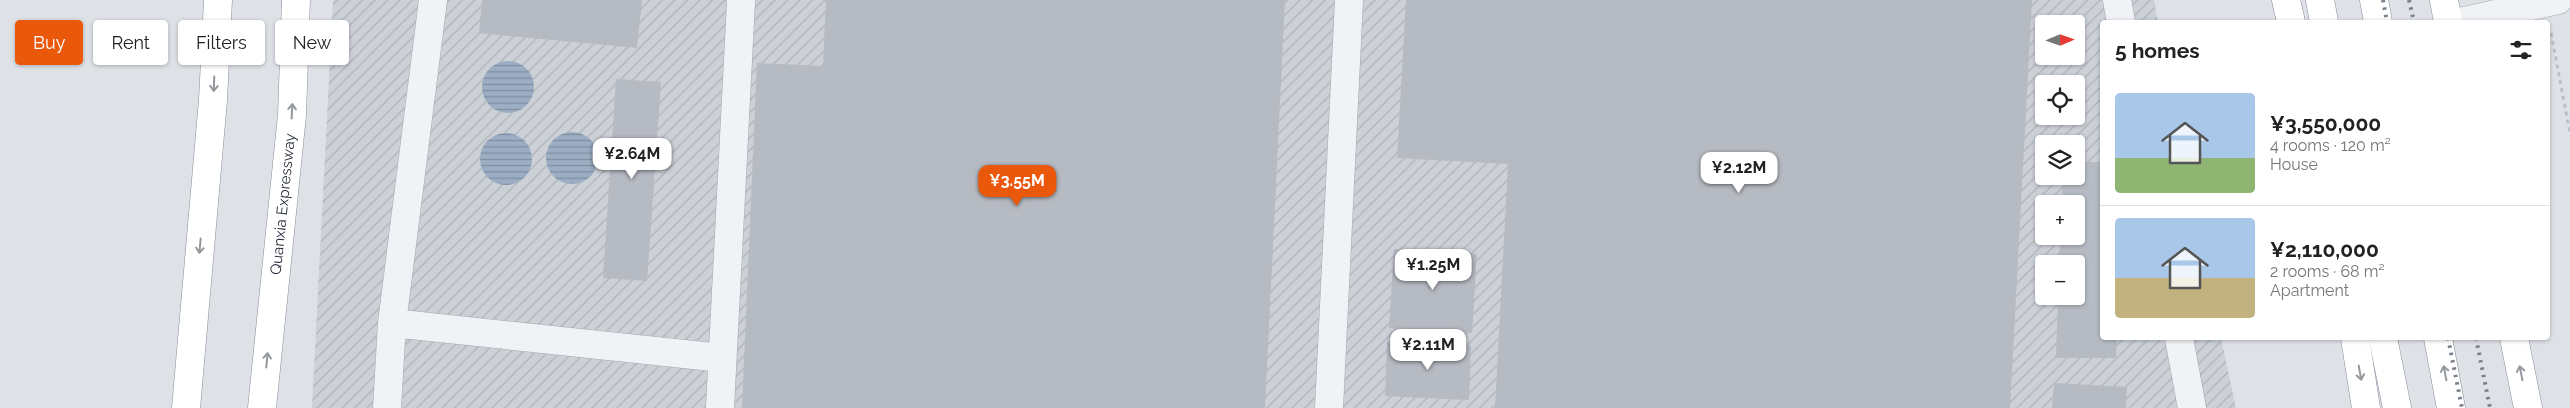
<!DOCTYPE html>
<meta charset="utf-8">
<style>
body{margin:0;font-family:Raleway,sans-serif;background:#f2f2f2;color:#222;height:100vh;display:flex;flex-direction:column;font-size:19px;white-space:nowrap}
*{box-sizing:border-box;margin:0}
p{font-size:16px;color:#767676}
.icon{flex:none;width:28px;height:28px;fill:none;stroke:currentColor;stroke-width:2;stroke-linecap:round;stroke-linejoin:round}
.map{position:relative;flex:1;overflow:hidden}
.panel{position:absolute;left:2100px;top:20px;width:450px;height:320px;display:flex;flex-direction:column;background:#fff;border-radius:5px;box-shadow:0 1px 4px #0004}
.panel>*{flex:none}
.guide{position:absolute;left:15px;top:20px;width:475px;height:45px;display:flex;gap:10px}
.needle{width:32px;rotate:88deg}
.tools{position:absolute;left:2035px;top:15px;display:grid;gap:10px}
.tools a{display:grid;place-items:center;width:50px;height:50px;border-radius:5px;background:#fff;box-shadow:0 1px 4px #0004;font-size:25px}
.price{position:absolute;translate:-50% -42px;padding:0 11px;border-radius:10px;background:#fff;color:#222;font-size:16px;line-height:32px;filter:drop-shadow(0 1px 2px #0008)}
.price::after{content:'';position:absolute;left:50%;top:30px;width:15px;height:11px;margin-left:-8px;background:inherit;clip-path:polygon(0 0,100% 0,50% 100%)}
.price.current{background:#ea580c;color:#fff}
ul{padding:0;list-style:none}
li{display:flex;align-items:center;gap:15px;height:125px;padding:0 15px}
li+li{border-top:1px solid #e0e0e0}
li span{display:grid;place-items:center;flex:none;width:140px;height:100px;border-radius:5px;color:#555}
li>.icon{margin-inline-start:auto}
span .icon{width:60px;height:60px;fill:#fffc;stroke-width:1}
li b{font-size:21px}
h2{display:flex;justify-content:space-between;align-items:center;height:60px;padding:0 15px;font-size:21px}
.pill{padding:0 18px;border-radius:5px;background:#fff;box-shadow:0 1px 4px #0004;font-size:18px;line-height:45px}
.pill.current{background:#ea580c;color:#fff}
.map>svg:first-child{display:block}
</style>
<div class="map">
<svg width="2570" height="408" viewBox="0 0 2570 408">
<defs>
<pattern id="industrial-furrows" width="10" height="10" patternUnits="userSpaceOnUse" patternTransform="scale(1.25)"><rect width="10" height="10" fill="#ccd0d7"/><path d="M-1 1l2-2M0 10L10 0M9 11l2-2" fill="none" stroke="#afb3b9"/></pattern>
<pattern id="water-rules" width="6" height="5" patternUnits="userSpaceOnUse" patternTransform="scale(1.25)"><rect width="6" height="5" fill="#9caec3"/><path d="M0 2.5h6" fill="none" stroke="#7f8ea0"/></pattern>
</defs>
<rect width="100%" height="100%" fill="#dee1e6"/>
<path fill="url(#industrial-furrows)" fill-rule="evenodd" d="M333,0H2154L2158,22H2102V338H2221L2236,408H312ZM2044,24H2076V56H2044ZM2044,84H2076V116H2044ZM2044,144H2076V176H2044ZM2044,204H2076V236H2044ZM2044,264H2076V296H2044Z"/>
<path fill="url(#water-rules)" d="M482 87a26 26 0 1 1 52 0a26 26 0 1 1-52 0Z
M546 158a26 26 0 1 1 52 0a26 26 0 1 1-52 0Z
M480 159a26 26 0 1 1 52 0a26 26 0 1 1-52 0Z"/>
<path fill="#b6bac2" d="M482,0H642L637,48L479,33Z
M826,0H1285L1265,408H742L757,63L823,66Z
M1406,0H2032L2010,408H1495L1508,164L1397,158Z
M616,79L661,82L647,281L603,278Z
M2076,162H2102V338H2117L2116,358H2056L2058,296H2076V264H2059L2060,236H2076V204H2062L2063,176H2076Z
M1394,249L1477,254L1472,333L1389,328Z
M1387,342L1471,346L1469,400L1385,396Z
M2054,383L2127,387L2126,408H2052Z"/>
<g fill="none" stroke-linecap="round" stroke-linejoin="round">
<g stroke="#a4a8af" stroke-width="29">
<path id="minor" d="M2117,0L2121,22
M2460,22L2558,0
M392,323L722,358
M2179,338L2192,408
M387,408L392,323L433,0
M720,408L741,2
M1329,408L1349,0"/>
</g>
<g stroke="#878f9b" stroke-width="29">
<g id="highway">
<path d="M2286,0L2291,22"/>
<path d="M2320,0L2324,22"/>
<path d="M2374,0L2378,22"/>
<path d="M2444,0L2448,22"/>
<path d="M2355,338L2366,408"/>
<path d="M2383,338L2397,408"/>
<path d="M2438,338L2451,408"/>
<path d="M2514,338L2528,408"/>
<path d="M186,408L213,100L218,0"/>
<path id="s1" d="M262,408L292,115L296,0"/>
</g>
</g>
<path stroke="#bcbfc5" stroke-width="3" stroke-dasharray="4 4" stroke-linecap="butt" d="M2551,33L2570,133"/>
<use href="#minor" stroke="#f0f2f5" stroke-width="28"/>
<use href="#highway" stroke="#fff" stroke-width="28"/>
<path stroke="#79818e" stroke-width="4" stroke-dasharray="2.5 5" stroke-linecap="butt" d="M2383,0L2387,22
M2409,0L2414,22
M2448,338L2462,408
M2476,338L2490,408"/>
</g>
<defs><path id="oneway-shaft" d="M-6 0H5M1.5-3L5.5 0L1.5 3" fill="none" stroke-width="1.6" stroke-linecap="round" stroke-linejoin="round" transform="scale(1.25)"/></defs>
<g stroke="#94979d">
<use href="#oneway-shaft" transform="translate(214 84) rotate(92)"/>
<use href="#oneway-shaft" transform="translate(292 111) rotate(-87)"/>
<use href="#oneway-shaft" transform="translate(200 246) rotate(95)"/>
<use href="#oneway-shaft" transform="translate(267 360) rotate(-84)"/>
<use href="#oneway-shaft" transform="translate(2360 373) rotate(80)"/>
<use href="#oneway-shaft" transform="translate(2445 373) rotate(-101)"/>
<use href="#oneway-shaft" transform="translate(2521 373) rotate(-101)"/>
</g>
<g text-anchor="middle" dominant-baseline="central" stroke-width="5" stroke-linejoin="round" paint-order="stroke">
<g font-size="15" fill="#292f3b" stroke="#edf0f4">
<text stroke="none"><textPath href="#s1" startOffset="205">Quanxia Expressway</textPath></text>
</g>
</g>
</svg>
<div class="tools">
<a><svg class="needle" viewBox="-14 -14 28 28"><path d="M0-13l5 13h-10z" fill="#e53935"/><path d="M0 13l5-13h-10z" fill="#767676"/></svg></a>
<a><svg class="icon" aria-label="locate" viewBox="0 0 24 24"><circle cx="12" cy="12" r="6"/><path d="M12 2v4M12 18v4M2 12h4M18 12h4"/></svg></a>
<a><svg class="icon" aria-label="layers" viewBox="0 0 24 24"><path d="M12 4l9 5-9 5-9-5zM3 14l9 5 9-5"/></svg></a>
<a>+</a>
<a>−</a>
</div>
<b class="price" style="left:632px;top:180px">¥2.64M</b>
<b class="price" style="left:1739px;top:194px">¥2.12M</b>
<b class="price current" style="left:1017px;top:207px">¥3.55M</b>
<b class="price" style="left:1433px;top:291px">¥1.25M</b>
<b class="price" style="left:1428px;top:371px">¥2.11M</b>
<div class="guide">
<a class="pill current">Buy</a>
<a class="pill">Rent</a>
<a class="pill">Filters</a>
<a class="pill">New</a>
</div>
<section class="panel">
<h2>5 homes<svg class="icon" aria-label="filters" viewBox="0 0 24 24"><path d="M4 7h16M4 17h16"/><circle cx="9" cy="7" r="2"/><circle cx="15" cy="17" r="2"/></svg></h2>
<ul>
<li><span style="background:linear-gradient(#a9c7e8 65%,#8fb573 0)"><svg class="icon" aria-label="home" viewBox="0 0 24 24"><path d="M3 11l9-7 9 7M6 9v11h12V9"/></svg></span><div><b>¥3,550,000</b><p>4 rooms · 120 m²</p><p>House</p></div></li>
<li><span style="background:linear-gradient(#a9c7e8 60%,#c2b280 0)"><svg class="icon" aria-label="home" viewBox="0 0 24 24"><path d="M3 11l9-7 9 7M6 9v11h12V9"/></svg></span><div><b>¥2,110,000</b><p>2 rooms · 68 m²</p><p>Apartment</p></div></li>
</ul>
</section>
</div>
